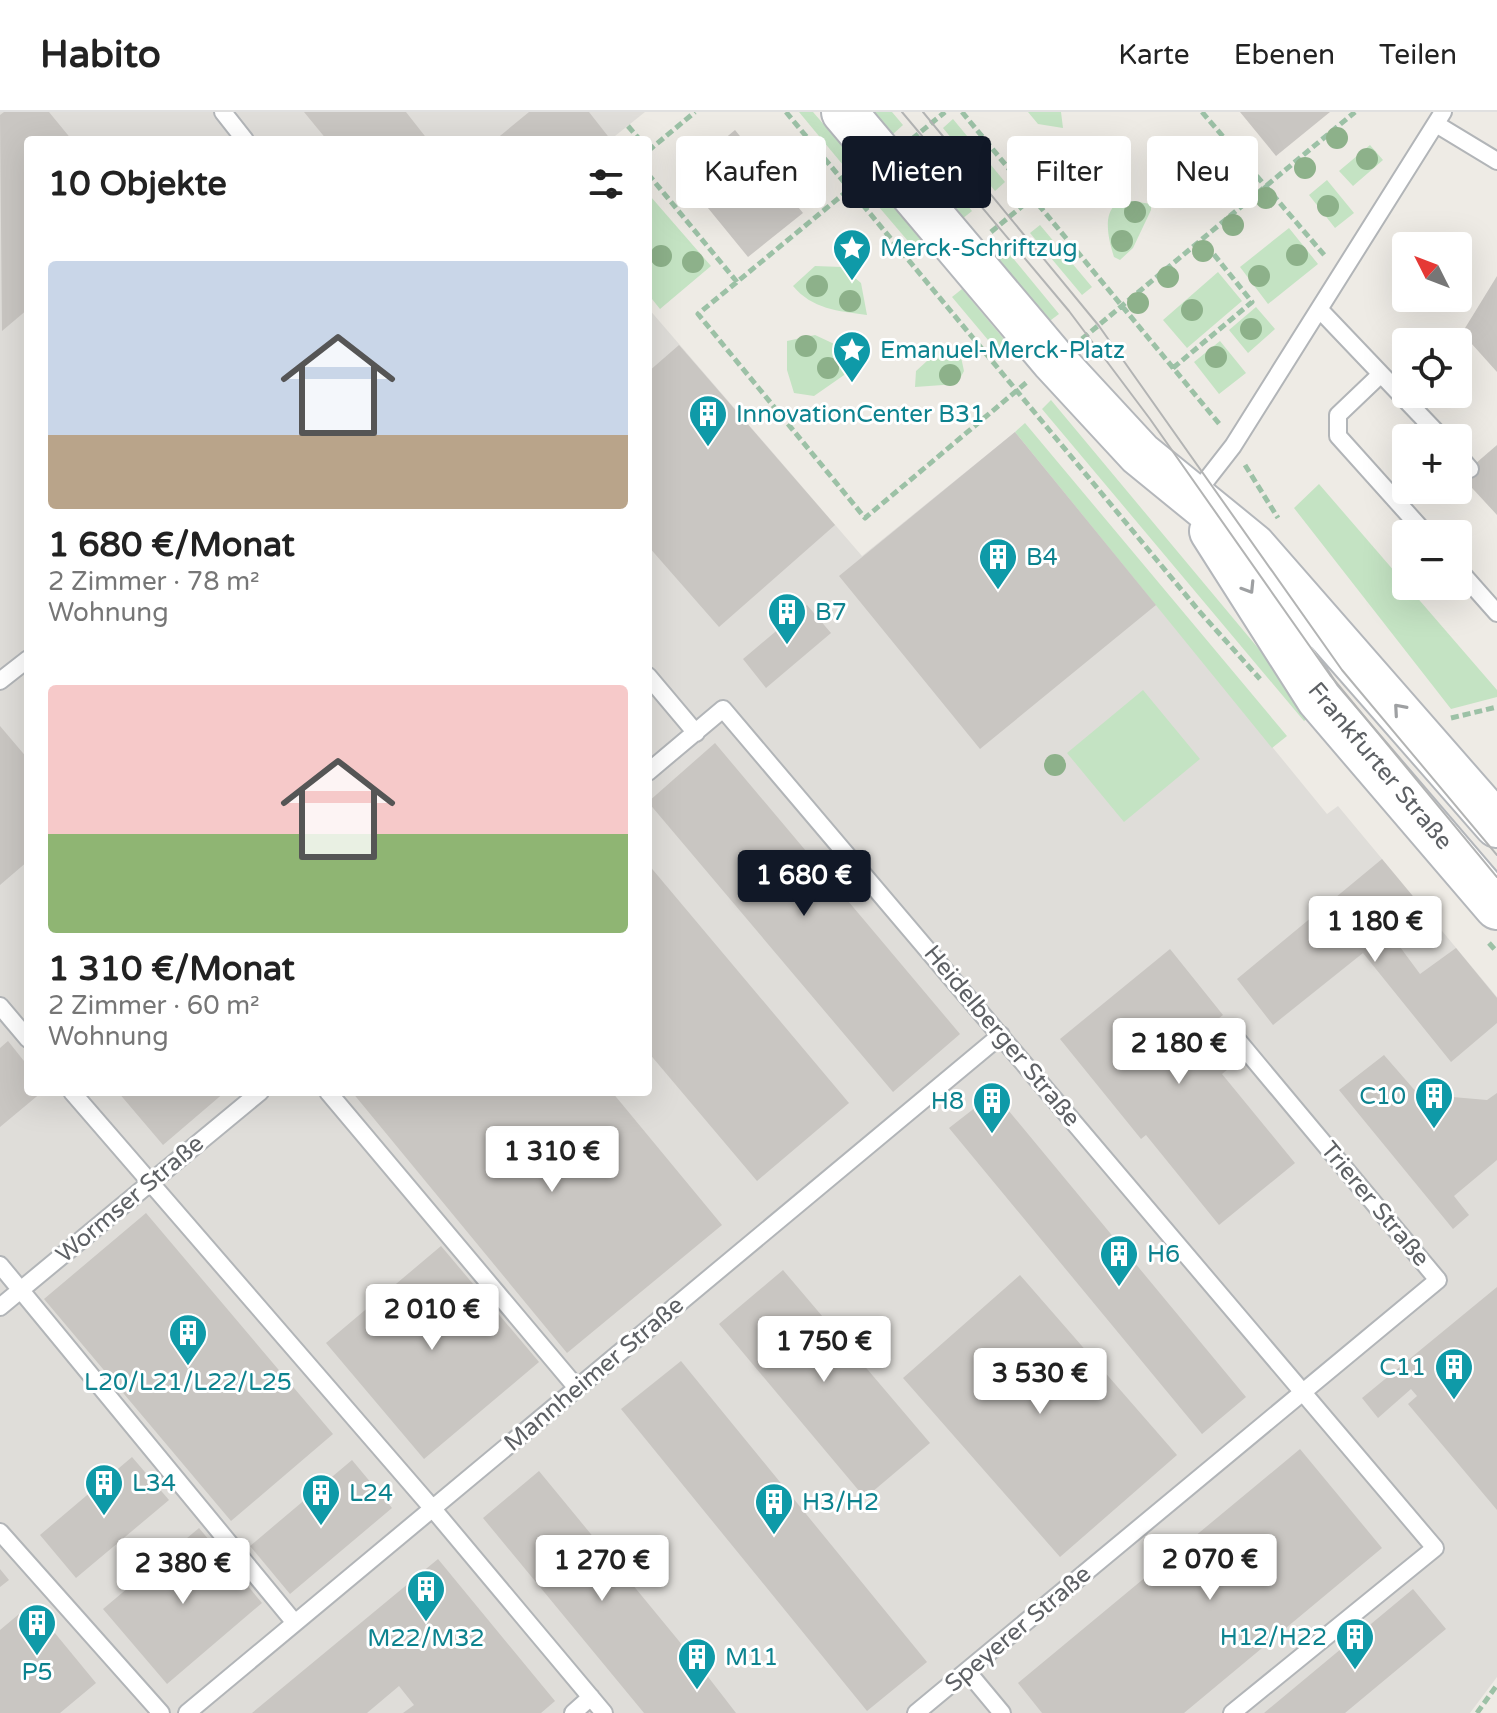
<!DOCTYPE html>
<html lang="de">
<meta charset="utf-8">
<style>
body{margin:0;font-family:"Varela Round",sans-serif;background:#f2f2f2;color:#222;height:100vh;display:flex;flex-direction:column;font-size:30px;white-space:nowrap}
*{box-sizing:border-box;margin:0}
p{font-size:26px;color:#767676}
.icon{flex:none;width:44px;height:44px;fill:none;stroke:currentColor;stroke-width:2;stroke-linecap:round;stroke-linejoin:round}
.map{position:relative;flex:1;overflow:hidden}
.panel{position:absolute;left:24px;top:24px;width:628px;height:960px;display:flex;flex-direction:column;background:#fff;border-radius:8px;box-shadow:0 8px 32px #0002}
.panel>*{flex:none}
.banner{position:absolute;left:676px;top:24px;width:700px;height:72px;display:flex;gap:16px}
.needle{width:52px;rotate:312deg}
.fabs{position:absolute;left:1392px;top:120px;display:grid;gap:16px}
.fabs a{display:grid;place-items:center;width:80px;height:80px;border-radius:8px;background:#fff;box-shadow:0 8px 32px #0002;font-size:40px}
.price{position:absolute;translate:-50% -68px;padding:0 18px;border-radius:8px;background:#fff;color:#222;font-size:26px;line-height:52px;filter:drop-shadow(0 2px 4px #0008)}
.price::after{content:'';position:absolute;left:50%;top:48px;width:24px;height:18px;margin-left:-12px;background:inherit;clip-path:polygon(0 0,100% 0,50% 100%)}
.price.selected{background:#111827;color:#fff}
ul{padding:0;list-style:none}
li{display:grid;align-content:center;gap:16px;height:424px;padding:0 24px}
li span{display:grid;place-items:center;height:248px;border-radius:8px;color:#555}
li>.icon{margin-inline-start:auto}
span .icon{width:144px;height:144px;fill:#fffc;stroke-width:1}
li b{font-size:34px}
h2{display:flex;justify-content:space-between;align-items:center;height:96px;padding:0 24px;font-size:34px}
.pill{padding:0 28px;border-radius:8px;background:#fff;box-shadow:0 8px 32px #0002;font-size:28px;line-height:72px}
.pill.selected{background:#111827;color:#fff}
header{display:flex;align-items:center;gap:48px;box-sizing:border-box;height:112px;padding:0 40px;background:#fff;border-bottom:2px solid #e0e0e0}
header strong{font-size:38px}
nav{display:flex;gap:44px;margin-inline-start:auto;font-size:28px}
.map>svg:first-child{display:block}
</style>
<header>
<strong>Habito</strong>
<nav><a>Karte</a><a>Ebenen</a><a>Teilen</a></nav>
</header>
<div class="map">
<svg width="1497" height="1601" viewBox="0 0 1497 1601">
<rect width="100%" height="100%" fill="#eeebe5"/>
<path fill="#dfddd9" d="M0,0H645L610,28H28V980H648V196L862,444L1015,320L1327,702L1338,694L1497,885V1565L1470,1601H0Z"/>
<path fill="#c4e3c3" d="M799,0H813L857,51L848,59Z
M873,0H892L903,13L892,23Z
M1028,0H1061L1063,16L1038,12Z
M953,7L1005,70L995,79L943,16Z
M1370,33L1383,48L1353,74L1339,59Z
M920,35L972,99L962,107L910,43Z
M1327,68L1354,101L1335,116L1309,83Z
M875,73L927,135L919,142L867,81Z
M651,85L711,154L660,197L648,182Z
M1125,88L1151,92V98L1133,136L1120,148L1114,145C1108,126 1100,94 1125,88Z
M1040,113L1092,175L1082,183L1030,121Z
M1289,116L1318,152L1268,192L1240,155Z
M1008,140L1059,202L1047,211L997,149Z
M815,154L842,155L861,171L867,203C838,199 812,197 793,174Z
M1218,160L1242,189L1187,236L1163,208Z
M962,177L1014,239L1004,247L952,185Z
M1256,195L1275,217L1248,241L1229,218Z
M815,223L845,237L847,261L814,284L794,281L787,258V229Z
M1220,229L1246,261L1219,282L1194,250Z
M938,239L961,245L964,259L957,272L915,275L916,259Z
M1051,288L1313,602L1304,609L1042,297Z
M1025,311L1287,624L1272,636L1015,320Z
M1319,372L1497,578V585L1451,597L1294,396Z
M1143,578L1200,647L1124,710L1067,641Z"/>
<path fill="#c9c6c2" d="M4,0H49L72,28H28V197L2,219L0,3Z
M304,0H406L428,28H327Z
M529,0H589L611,28H495Z
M1240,0H1330L1276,44Z
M735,18L803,101L748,145L681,63Z
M1497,164V260L1462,221Z
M679,233L835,413L719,515L648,434V260Z
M1015,320L1156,493L980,637L839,464Z
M1497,333V403L1461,364Z
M807,493L831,521L766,576L743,547Z
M0,614L28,647V749L0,773Z
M715,631L960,922L893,980L648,690Z
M1382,747L1421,794L1389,820L1420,862L1456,836L1497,886V911L1451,950L1363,841L1273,913L1237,867Z
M648,752L849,991L757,1069L648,940Z
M1170,837L1223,903L1209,914L1238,949L1222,962L1295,1051L1219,1113L1146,1023L1141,1027L1060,927Z
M8,929L28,954V980H42L0,1015V936Z
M1384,943L1418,982L1487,988L1497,981V1048L1454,1084L1469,1103L1453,1117L1339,978Z
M118,980H225L163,1033Z
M352,980H612L722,1113L567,1241Z
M994,981L1246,1285L1202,1322L949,1016Z
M146,1101L333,1322L231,1409L44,1187Z
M441,1134L539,1250L424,1347L326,1231Z
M783,1158L930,1331L865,1386L719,1212Z
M1020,1163L1177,1343L1060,1445L903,1266Z
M1497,1175V1398L1408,1292L1417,1284L1411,1277L1378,1306L1362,1286Z
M681,1249L927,1550L867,1599L621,1297Z
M1300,1337L1382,1436L1184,1601H1042L1018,1571Z
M132,1345L169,1388L76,1466L40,1423Z
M352,1348L392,1396L290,1482L250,1434Z
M539,1359L702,1557L736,1601H644L483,1406Z
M199,1416L262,1491L167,1572L103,1497Z
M438,1447L555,1589L541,1601H403L414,1593L399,1574L367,1601H252Z
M0,1457L9,1468L0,1475Z
M1413,1477L1446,1517L1345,1601H1264Z
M31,1492L96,1571L60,1601H0V1518Z"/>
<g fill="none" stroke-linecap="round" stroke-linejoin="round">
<g stroke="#b2b5b8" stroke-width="20">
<path id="service" d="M223,0L245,28
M1436,12L1497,49
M1320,198L1381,262L1338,303V324L1426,422
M1381,262L1442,326
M1458,343L1470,357
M1194,384L1233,334L1443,0
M1458,457L1497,501
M648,564L696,621
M0,569L28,547
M648,660L723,597L1435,1436L1232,1601
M0,894L28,927
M72,980L433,1397L604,1601
M328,980L577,1276
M0,1153L295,1511
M0,1195L260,980
M0,1420L161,1601
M967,1559L1002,1601
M187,1601L1001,923
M573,1601L591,1585
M916,1601L1438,1168L1230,919"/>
</g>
<g stroke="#b4b7bb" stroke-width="48">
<path id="secondary" d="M844,0L1054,249L1140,342L1253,434L1497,713
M1212,419L1319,587L1497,795"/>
</g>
<path stroke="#9cc1a6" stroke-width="5" stroke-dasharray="8 4" stroke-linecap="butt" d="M786,0L1199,499L1260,567
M962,0L1221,314
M1202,0L1326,145
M628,14L640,28
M912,27L945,0
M648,39L695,0
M648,62L737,170
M857,71L698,202L865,406L1027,270
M991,120L1032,86
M1082,227L1355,0
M1173,256L1252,190L1204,130
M1245,353L1278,406
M1451,606L1497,595
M1489,831L1497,840
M1477,1601L1497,1573"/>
<use href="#service" stroke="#fff" stroke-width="16"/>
<use href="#secondary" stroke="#fff" stroke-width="44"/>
<path stroke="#b3b4b4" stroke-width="2" d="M902,0L1069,199L1150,307L1330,563L1497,765
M923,0L1099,214L1342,558L1497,743"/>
</g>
<g fill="#8db18a">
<circle cx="1337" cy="26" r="11"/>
<circle cx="1367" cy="47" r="11"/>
<circle cx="1305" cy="56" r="11"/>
<circle cx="1266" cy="86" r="11"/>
<circle cx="1328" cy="94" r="11"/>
<circle cx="1135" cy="100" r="11"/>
<circle cx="1233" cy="113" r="11"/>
<circle cx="1122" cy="129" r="11"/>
<circle cx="1203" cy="139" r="11"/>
<circle cx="1297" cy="143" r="11"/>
<circle cx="661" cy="144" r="11"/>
<circle cx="693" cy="150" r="11"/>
<circle cx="1259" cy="164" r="11"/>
<circle cx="1168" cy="165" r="11"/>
<circle cx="817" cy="174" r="11"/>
<circle cx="850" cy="189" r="11"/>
<circle cx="1138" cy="191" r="11"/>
<circle cx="1192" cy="198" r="11"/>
<circle cx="1251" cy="217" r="11"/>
<circle cx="806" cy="234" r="11"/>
<circle cx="1216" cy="245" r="11"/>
<circle cx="828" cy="256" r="11"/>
<circle cx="950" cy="263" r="11"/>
<circle cx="1055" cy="653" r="11"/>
</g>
<defs><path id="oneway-chevron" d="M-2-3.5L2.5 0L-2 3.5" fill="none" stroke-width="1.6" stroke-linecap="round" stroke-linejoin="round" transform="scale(2)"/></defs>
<g stroke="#9ea0a2">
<use href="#oneway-chevron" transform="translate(1249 476) rotate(58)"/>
<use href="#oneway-chevron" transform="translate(1399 597) rotate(-131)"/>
</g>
<defs>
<g id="sight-pin" transform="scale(2)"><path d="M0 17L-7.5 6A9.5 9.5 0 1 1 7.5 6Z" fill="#0f9aa8" stroke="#fff"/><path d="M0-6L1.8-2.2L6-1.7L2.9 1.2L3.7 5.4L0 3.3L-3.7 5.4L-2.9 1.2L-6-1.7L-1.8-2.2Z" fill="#fff"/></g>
<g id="building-pin" transform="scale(2)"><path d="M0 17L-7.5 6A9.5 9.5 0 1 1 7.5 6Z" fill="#0f9aa8" stroke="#fff"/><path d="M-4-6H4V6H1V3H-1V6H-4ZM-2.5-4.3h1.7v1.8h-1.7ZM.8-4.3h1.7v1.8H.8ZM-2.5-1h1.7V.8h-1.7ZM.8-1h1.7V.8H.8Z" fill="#fff"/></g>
</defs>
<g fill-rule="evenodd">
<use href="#sight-pin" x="852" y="136"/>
<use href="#sight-pin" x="852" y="238"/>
<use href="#building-pin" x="708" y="302"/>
<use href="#building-pin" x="998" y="445"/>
<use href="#building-pin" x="787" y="500"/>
<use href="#building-pin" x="1434" y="984"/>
<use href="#building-pin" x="992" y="989"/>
<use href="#building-pin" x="1119" y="1142"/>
<use href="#building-pin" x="188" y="1221"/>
<use href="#building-pin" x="1454" y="1255"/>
<use href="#building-pin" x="104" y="1371"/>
<use href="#building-pin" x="321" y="1381"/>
<use href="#building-pin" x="774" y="1390"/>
<use href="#building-pin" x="426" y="1477"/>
<use href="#building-pin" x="37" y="1511"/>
<use href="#building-pin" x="1355" y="1525"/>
<use href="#building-pin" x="697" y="1545"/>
</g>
<g text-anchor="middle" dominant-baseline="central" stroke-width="6" stroke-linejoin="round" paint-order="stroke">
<g font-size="24" fill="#0d838f" stroke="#fff" text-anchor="start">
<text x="880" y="136">Merck-Schriftzug</text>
<text x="880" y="238">Emanuel-Merck-Platz</text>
<text x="736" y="302">InnovationCenter B31</text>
<text x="1026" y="445">B4</text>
<text x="815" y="500">B7</text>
<text x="1406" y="984" text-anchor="end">C10</text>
<text x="964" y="989" text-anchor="end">H8</text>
<text x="1147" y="1142">H6</text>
<text x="1426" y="1255" text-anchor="end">C11</text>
<text x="188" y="1270" text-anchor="middle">L20/L21/L22/L25</text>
<text x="132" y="1371">L34</text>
<text x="349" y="1381">L24</text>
<text x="802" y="1390">H3/H2</text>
<text x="1327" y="1525" text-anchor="end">H12/H22</text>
<text x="426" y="1526" text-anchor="middle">M22/M32</text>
<text x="725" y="1545">M11</text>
<text x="37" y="1560" text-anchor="middle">P5</text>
</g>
<g font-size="24" fill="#5d6064" stroke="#fff">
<text transform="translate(1380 654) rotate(50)">Frankfurter Straße</text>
<text transform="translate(1002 924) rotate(50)">Heidelberger Straße</text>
<text transform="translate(130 1087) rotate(-40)">Wormser Straße</text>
<text transform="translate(1375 1092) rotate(50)">Trierer Straße</text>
<text transform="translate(594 1262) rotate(-40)">Mannheimer Straße</text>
<text transform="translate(1018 1517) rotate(-40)">Speyerer Straße</text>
</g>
</g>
</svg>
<div class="fabs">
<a><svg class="needle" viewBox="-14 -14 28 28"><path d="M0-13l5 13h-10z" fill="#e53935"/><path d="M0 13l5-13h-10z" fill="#767676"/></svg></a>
<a><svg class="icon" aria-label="locate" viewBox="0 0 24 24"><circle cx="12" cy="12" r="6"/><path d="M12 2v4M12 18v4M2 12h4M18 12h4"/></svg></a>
<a>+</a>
<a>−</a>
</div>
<b class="price selected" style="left:804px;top:806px">1 680 €</b>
<b class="price" style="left:1375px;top:852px">1 180 €</b>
<b class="price" style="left:1179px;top:974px">2 180 €</b>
<b class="price" style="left:552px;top:1082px">1 310 €</b>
<b class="price" style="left:432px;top:1240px">2 010 €</b>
<b class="price" style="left:824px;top:1272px">1 750 €</b>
<b class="price" style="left:1040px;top:1304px">3 530 €</b>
<b class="price" style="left:1210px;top:1490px">2 070 €</b>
<b class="price" style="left:602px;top:1491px">1 270 €</b>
<b class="price" style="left:183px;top:1494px">2 380 €</b>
<div class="banner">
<a class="pill">Kaufen</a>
<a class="pill selected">Mieten</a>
<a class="pill">Filter</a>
<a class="pill">Neu</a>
</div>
<section class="panel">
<h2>10 Objekte<svg class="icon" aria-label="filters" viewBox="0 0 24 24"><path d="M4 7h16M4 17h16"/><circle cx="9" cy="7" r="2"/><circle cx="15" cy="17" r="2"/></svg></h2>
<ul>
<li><span style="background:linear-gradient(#c9d6e8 70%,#b9a48a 0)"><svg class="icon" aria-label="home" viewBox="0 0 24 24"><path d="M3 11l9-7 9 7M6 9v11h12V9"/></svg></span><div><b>1 680 €/Monat</b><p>2 Zimmer · 78 m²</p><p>Wohnung</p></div></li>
<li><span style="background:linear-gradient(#f6c9c9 60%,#8fb573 0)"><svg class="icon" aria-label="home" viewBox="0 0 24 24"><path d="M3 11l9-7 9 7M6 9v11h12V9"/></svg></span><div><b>1 310 €/Monat</b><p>2 Zimmer · 60 m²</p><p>Wohnung</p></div></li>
</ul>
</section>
</div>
